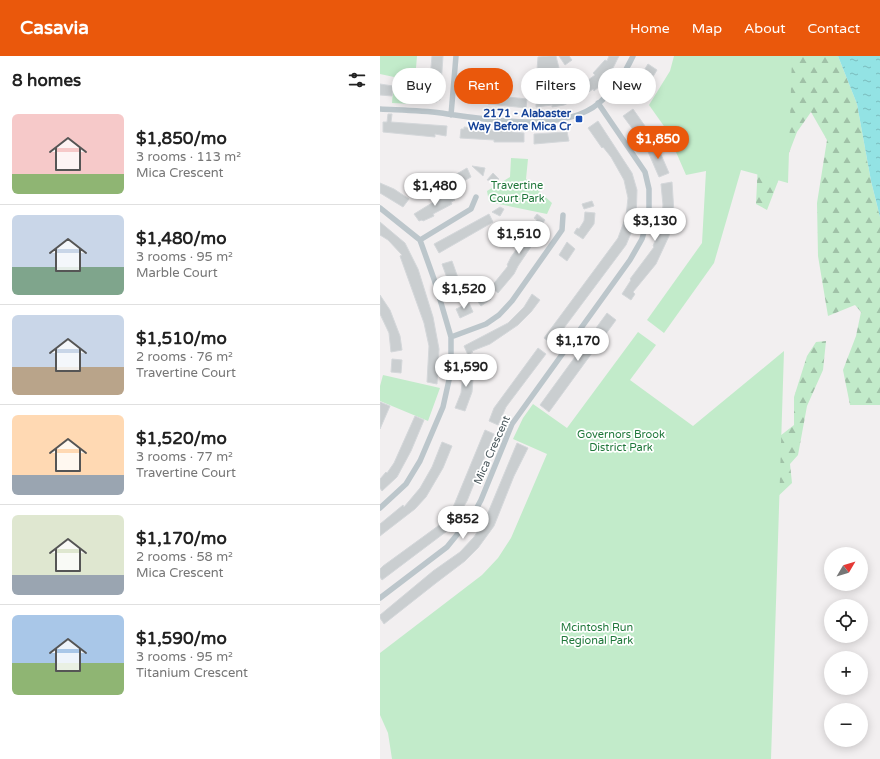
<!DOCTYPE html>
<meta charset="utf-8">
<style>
body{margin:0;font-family:"Varela Round",sans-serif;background:#f2f2f2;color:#222;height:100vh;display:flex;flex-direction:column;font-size:15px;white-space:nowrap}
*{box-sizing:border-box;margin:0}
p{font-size:13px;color:#767676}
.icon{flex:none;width:22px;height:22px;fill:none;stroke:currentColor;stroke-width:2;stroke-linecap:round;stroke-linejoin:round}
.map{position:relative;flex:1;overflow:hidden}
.side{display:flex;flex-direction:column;background:#fff;width:380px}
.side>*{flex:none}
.hud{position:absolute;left:12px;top:12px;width:380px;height:36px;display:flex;gap:8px}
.needle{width:26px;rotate:52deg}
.controls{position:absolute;left:444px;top:491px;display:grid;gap:8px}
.controls a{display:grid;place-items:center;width:44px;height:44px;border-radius:50%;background:#fff;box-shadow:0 2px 10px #0003;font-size:20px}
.price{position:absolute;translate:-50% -34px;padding:0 9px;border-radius:14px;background:#fff;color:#222;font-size:13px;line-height:26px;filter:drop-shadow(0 1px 2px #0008)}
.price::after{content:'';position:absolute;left:50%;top:24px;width:12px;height:9px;margin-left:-6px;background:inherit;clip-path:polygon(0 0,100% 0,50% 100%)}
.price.active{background:#ea580c;color:#fff}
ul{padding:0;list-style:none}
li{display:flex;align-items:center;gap:12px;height:100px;padding:0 12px}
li+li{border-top:1px solid #e0e0e0}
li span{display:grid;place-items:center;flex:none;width:112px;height:80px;border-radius:6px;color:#555}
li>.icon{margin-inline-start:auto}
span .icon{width:48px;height:48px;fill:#fffc;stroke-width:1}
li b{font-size:17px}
h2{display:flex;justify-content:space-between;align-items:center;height:48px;padding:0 12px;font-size:17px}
.chip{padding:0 14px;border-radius:18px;background:#fff;box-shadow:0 2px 10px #0003;font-size:14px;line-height:36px}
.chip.active{background:#ea580c;color:#fff}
header{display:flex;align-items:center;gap:24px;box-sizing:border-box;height:56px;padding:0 20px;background:#ea580c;color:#fff}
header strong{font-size:19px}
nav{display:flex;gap:22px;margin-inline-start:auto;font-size:14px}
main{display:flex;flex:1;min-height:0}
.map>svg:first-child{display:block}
</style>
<header>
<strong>Casavia</strong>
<nav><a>Home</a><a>Map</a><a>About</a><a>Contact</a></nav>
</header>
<main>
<section class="side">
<h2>8 homes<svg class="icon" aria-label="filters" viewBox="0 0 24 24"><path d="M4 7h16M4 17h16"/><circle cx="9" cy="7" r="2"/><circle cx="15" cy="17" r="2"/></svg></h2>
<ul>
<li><span style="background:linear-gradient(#f6c9c9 75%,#8fb573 0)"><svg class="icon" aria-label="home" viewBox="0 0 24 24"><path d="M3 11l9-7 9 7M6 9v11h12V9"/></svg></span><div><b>$1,850/mo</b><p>3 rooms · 113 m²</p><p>Mica Crescent</p></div></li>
<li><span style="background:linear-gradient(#c9d6e8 65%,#7fa58c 0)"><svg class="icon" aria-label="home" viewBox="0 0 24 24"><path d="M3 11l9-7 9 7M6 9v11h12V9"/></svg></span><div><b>$1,480/mo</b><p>3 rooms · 95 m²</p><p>Marble Court</p></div></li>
<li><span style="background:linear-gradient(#c9d6e8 65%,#b9a48a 0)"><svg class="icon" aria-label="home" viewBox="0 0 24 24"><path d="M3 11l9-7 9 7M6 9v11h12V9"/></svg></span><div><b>$1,510/mo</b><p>2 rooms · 76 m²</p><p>Travertine Court</p></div></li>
<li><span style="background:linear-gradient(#ffd9b3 75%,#9aa5b1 0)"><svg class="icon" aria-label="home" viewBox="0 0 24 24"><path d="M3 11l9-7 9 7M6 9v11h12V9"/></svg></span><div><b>$1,520/mo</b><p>3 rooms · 77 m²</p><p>Travertine Court</p></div></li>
<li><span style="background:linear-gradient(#dfe7d0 75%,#9aa5b1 0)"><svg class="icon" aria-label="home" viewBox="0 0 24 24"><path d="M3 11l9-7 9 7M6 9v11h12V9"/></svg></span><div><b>$1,170/mo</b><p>2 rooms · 58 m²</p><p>Mica Crescent</p></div></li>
<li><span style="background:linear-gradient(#a9c7e8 60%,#8fb573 0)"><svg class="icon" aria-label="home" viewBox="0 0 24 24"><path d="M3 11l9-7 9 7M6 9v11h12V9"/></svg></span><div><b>$1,590/mo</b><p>3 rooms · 95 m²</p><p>Titanium Crescent</p></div></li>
</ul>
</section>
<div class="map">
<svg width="500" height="703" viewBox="0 0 500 703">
<defs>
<pattern id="forest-firs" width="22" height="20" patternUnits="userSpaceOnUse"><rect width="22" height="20" fill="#c2ebca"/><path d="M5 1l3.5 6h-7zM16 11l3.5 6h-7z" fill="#a0c1a7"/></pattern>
<pattern id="water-ripples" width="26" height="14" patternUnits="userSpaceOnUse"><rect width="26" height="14" fill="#93e3e4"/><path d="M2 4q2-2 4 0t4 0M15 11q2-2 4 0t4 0" fill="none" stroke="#7abbbc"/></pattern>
</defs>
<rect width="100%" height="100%" fill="#f2eff0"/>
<path fill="url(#forest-firs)" d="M387,0H458L477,48L491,125L500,161V349H470L463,314L476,280L481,256L475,249L448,260L438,200L437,147L447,84L431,56L417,76L387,154L376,148L378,106Z
M446,285L443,314L427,350L418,399L410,408L412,427L392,446L391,387L414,369V341L427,300L436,286Z"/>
<path fill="#c2ebca" d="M0,0H37L33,48L12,47L14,21L0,18Z
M294,0H412L408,127L361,114L334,207L284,277L267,264L322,187L326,115L306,119L286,73L269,49L290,15Z
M131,102L148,103L146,123L172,147L167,158L109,146L107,135L130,121Z
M258,276L276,289L250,324L313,370L404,295L391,703H12L8,677L0,659V597L102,519L118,502L131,482L167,398L133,383L143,362L153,348L187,372Z
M3,319L60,332L48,365L0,345V330Z"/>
<path fill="url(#water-ripples)" d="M458,0H500V161L491,125L477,48Z"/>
<path fill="#caced0" stroke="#d4d7da" d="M52,0H63L60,44H57V46L48,45Z
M169,0H176L179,12L157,14L158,1Z
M179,0H189L192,4L185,9Z
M229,0H239L232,14L218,28L220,30L214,35L213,33L206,38L205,36L195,42V44L184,49L172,51V49L156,51V43L167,42L188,37L203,26L204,27L215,19L213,17L225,4L227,5Z
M268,8L277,14L257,47L247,41Z
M0,28L13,30L12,40L0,39Z
M109,39L147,43L146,52L108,48Z
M253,53L272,80L263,87L243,60Z
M8,58H12L11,66L67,70L66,80L55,78V81L3,76V66H7Z
M218,65L252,117L257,134L256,165L246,189L172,288L164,282L238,182L246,160L248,142L244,124L231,101L223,91L222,92L208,72Z
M84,71L144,77V86H114V84L80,82L81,73H84Z
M187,76L189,85L154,88V78Z
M276,87L289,117L279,121L266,91Z
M92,110L105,112L103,120Z
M87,112L91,121L73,131L68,123Z
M113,117L119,123L116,125L107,124Z
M292,126L294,157L289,180L276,208L253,236L255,238L251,244L242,238L251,224L250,223L274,191L273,190L281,169L283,149L281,128Z
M0,127L14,133L29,143L23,151L0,137Z
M70,136L75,144L71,146L72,148L53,158L54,160L43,165L42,164L39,165L34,158Z
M212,145L214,150L204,153L202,148Z
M120,151L124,153L120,160L112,156Z
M205,156L215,157L214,168L203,183L194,177L197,172L199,173L204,165Z
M109,158L113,166L59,197L54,188Z
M157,158L165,164L160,171L163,173L138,210L134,218L118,237L111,231L128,210L127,209L131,201L157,164L154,162Z
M0,166L25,187L38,213L53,261L59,293L57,328L47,326L49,290L44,267L20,200L22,199L8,184L0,179Z
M187,186L195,193L187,205L179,199Z
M72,205L83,236L73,239L62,208Z
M105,236L111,243L101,250L96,243Z
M152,238L160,244L151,256L138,269L110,288L92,295L93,296L88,299L84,290L128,267L144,251Z
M0,239L10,254L20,280L22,294L11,296L9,277L0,258Z
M89,247L93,256L80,262L76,253Z
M227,257L236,264L169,356L160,349Z
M158,292L166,298L126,351L118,369L109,365L114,352Z
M12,303L22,304L21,317L11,316Z
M84,308L94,310L92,336L85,355L75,352L81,337Z
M0,346L10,350L0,373Z
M35,360L44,364L31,395L17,421L2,435L0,432V423L6,416L7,417L14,407Z
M105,374L114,378L87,445L76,464L67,475L2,524L0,521V513L3,510L58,470L66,461L74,449Z
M62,386L72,390L63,412L46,441L35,453L0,480V468L23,449L24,451L40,432L52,411Z
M137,387L148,392L134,420L114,470L98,492L85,505L56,527L4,568L0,562V559L53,515L80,496L94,481L101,470L102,471Z"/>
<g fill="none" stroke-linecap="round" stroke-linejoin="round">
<path stroke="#bcc6cb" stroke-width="5.5" d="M0,53C20,54 41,54 61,57C104,63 183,78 219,47C233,35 245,17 253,0
M71,59L76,0
M0,152L40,184L54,223L71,281V315L63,351L40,405L26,428L0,452
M40,184L91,153L96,141
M71,281L106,268L119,259L132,245L182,174L183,159
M0,542L67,491L93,459L101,444L132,368L250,204L262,183L266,169L269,157V133L265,116L218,47"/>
</g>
<rect fill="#1a4fb4" stroke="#fff" stroke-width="1.5" x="195" y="59" width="8" height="8" rx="2"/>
<g text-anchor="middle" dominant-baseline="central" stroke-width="3.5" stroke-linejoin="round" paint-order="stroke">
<g font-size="11" font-weight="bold" fill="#164399" stroke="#fff" text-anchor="end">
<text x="191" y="57">2171 - Alabaster<tspan x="191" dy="13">Way Before Mica Cr</tspan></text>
</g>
<g font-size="11" fill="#1f773a" stroke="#fff">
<text x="137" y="129">Travertine<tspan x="137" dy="13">Court Park</tspan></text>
<text x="241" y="378">Governors Brook<tspan x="241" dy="13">District Park</tspan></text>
<text x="217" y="571">Mcintosh Run<tspan x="217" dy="13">Regional Park</tspan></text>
</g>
<g font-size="11" fill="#49565b" stroke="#fff">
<text transform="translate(112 394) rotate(-66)">Mica Crescent</text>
</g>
</g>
</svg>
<div class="controls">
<a><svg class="needle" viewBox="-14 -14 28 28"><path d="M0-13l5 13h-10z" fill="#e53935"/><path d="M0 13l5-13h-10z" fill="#767676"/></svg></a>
<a><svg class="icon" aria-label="locate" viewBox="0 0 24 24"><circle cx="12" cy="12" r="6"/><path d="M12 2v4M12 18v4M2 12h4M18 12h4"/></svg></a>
<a>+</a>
<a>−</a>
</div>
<b class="price active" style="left:278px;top:104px">$1,850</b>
<b class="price" style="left:55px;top:151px">$1,480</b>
<b class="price" style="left:275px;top:186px">$3,130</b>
<b class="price" style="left:139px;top:199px">$1,510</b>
<b class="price" style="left:84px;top:254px">$1,520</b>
<b class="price" style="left:198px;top:306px">$1,170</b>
<b class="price" style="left:86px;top:332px">$1,590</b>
<b class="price" style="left:83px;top:484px">$852</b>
<div class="hud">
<a class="chip">Buy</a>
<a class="chip active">Rent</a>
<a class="chip">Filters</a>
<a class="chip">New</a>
</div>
</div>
</main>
